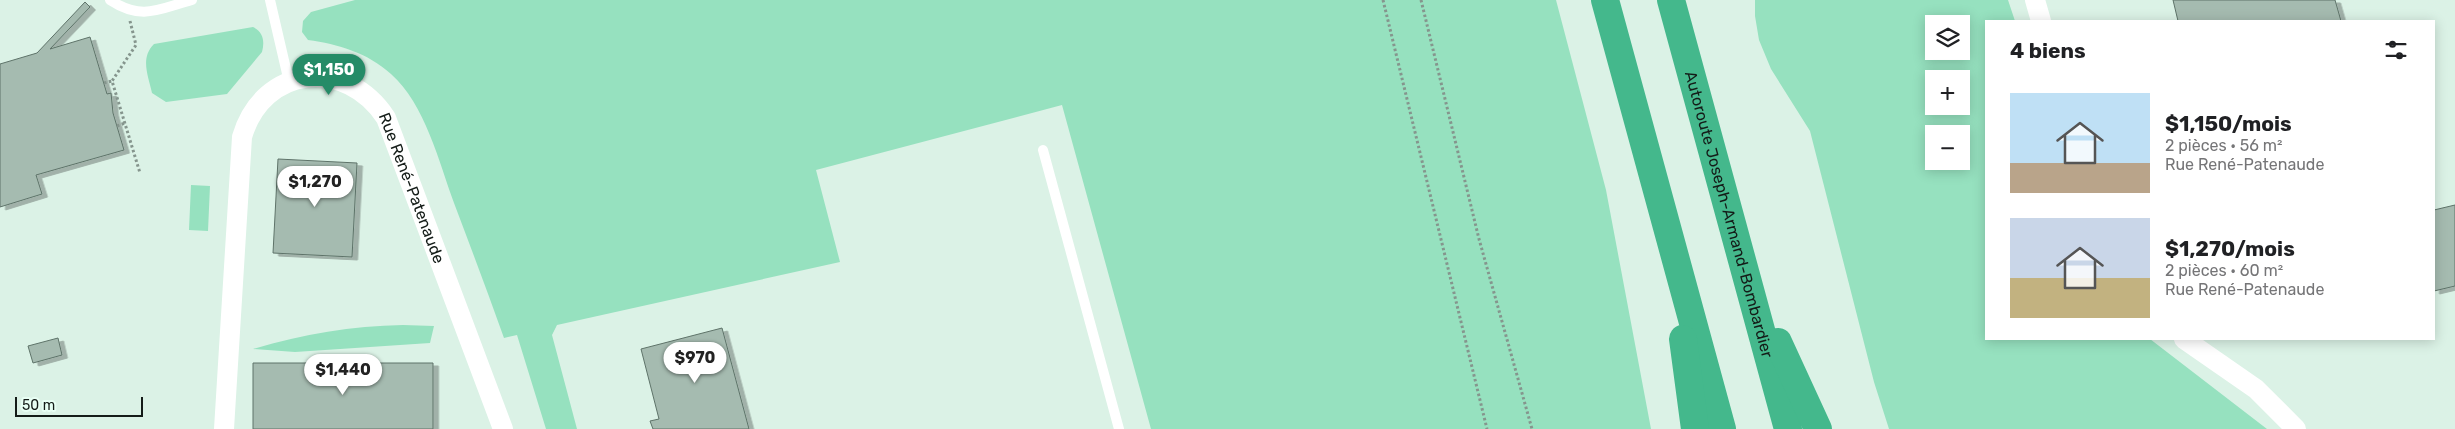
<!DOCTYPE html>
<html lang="fr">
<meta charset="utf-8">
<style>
body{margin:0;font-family:Rubik,sans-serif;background:#f6f6f6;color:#202124;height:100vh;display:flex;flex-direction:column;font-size:19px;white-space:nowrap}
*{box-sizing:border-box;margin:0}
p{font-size:16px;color:#757577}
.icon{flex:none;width:28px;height:28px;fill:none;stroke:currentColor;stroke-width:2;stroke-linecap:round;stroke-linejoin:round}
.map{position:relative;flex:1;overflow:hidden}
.side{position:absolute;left:1985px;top:20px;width:450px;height:320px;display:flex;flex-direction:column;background:#fff;border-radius:0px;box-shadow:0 2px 12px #0003}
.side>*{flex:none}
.controls{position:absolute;left:1925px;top:15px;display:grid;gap:10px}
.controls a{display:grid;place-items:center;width:45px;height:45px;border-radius:0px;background:#fff;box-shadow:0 2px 12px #0003;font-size:25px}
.scale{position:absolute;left:15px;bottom:12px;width:128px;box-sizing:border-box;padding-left:5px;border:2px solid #141c18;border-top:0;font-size:14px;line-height:18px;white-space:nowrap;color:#141c18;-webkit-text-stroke:4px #e8fff4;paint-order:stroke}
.price{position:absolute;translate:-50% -42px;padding:0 11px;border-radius:18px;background:#fff;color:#222;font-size:16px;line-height:32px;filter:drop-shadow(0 1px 2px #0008)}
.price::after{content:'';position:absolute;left:50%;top:30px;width:15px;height:11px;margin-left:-8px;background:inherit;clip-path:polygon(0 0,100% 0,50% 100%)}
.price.selected{background:#258b67;color:#fff}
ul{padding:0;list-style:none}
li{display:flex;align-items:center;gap:15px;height:125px;padding:0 25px}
li span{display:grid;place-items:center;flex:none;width:140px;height:100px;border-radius:0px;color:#555}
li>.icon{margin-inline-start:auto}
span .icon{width:60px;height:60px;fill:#fffc;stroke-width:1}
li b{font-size:21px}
h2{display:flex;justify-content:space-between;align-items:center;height:60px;padding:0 25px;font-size:21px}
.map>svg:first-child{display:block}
</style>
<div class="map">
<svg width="2455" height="429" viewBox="0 0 2455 429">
<defs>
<filter id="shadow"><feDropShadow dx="5.5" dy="3" stdDeviation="0" flood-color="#0004"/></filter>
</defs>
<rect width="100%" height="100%" fill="#dbf2e6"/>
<path fill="#96e1bf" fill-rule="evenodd" d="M355,0H1556L1606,190L1651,429H1151L1062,105L816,170L840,262L557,325L552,335L577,429H546L517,335L504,338C488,293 471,248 454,203C439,162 425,104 391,74C368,53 338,44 308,40L302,32L303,21L311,12Z
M1755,0H2008L2015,21H1986V339H2150L2267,429H1889L1874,382L1810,131L1771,69L1759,40L1755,16ZM1934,24H1961V51H1934ZM1934,79H1961V106H1934ZM1934,134H1961V161H1934Z
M253,27C263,32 265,41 262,52L227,94L166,102L152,93C148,75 140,58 154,44Z
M191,185L210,186L208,231L189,230Z
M403,325L434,326L430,343L295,352L253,349C303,334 351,326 403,325Z"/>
<path fill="#a5bbb0" stroke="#5e7369" filter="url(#shadow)" d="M2173,0H2335L2341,21H2178Z
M85,2L90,7L50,49L90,37L107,94L111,93L113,113L124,150L36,175L42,194L0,207V64L37,53Z
M278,159L357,163L352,257L273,253Z
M2455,205V286L2434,291V210Z
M722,328L749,429H653L650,421L659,419L641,349Z
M58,338L62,355L33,363L28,346Z
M253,363H433V429H253Z"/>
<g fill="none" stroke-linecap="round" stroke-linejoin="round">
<path stroke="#85958d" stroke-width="3" stroke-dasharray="2.5 2.5" stroke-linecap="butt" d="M1383,0L1487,429
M1421,0L1479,239L1532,429
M130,21L136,45L112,81L140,173
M104,83L112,81
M117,126L125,123"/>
<path stroke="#fff" stroke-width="10" d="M110,0C142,21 159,9 192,0
M270,0L289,82
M1043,150L1119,429"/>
<g stroke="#fff" stroke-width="20">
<path d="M2035,0L2041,21"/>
<path d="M2184,339L2256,389L2296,429"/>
<path id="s1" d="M224,429L242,137C263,65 346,57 386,118L503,429"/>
</g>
<g stroke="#44b88c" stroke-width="28">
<path d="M1605,0L1722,429"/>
<path id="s2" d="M1671,0L1788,429"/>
<path d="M1683,339L1695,429"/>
<path d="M1778,342L1818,429"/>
</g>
</g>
<g text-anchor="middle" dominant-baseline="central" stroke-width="5" stroke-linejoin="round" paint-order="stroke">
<g font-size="16" fill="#141c18" stroke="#e8fff4">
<text stroke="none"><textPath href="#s1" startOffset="554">Rue René-Patenaude</textPath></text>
<text stroke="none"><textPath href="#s2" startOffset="222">Autoroute Joseph-Armand-Bombardier</textPath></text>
</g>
</g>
</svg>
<div class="controls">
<a><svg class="icon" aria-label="layers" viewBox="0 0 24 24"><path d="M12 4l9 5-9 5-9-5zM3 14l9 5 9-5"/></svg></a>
<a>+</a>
<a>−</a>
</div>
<div class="scale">50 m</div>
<b class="price selected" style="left:329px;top:96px">$1,150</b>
<b class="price" style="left:315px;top:208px">$1,270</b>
<b class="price" style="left:695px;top:384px">$970</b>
<b class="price" style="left:343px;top:396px">$1,440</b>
<section class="side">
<h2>4 biens<svg class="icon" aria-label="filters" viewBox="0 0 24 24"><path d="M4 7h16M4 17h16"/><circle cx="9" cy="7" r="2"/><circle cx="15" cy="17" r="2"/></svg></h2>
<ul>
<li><span style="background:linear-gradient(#bfe0f5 70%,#b9a48a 0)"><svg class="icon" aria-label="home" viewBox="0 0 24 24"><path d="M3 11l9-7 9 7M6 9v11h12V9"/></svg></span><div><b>$1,150/mois</b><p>2 pièces · 56 m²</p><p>Rue René-Patenaude</p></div></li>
<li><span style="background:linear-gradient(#c9d6e8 60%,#c2b280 0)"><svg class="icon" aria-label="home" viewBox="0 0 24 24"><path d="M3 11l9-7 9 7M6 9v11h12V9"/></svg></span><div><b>$1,270/mois</b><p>2 pièces · 60 m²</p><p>Rue René-Patenaude</p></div></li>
</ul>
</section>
</div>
